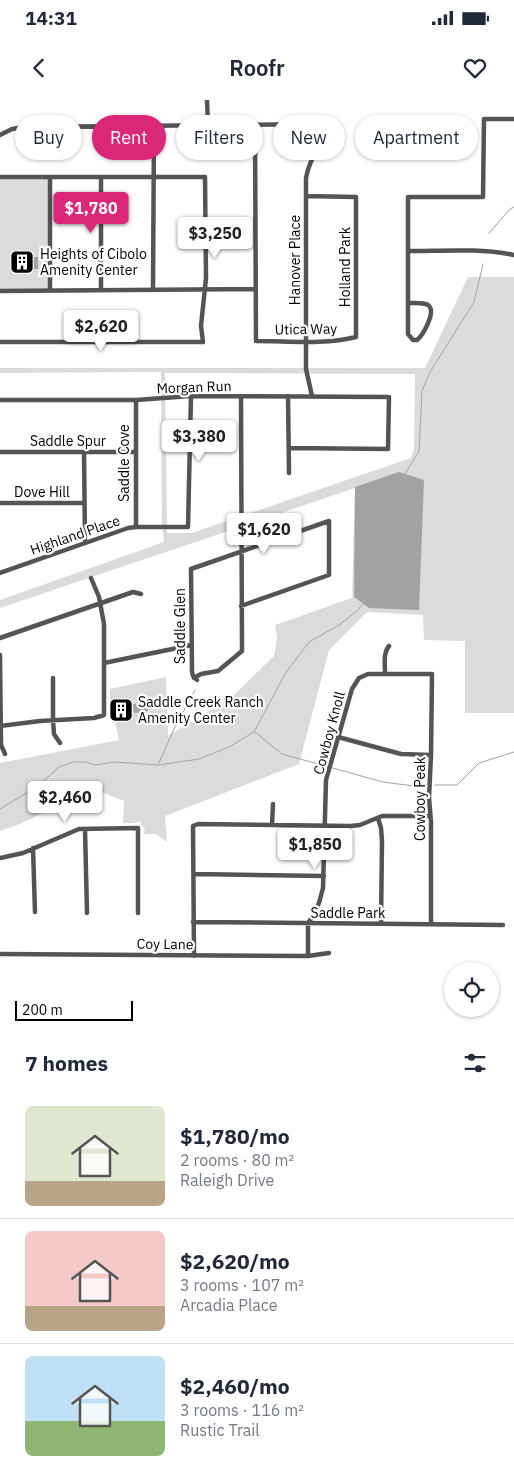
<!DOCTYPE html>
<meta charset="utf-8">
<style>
body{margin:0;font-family:"IBM Plex Sans",sans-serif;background:#f2f2f3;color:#1f2937;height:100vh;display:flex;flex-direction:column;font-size:19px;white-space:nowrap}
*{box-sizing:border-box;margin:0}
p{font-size:16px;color:#747a83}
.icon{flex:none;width:28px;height:28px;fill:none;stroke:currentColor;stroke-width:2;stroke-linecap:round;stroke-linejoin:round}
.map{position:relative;height:933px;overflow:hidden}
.panel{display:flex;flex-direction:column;background:#fff;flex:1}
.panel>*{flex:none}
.banner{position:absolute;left:15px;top:15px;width:485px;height:45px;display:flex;gap:10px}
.buttons{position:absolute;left:444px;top:862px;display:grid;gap:10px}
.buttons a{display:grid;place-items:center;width:55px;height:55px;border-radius:50%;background:#fff;box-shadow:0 1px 4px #0004;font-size:25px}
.scale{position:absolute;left:15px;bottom:12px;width:118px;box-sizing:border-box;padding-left:5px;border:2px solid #000;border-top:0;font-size:14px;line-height:18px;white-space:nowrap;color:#000;-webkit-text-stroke:4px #fff;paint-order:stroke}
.price{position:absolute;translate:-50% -42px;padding:0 11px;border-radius:5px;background:#fff;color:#222;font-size:16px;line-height:32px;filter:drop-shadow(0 1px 2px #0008)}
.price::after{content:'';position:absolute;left:50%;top:30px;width:15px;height:11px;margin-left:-8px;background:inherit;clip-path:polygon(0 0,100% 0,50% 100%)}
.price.active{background:#db2777;color:#fff}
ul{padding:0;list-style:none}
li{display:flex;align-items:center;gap:15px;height:125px;padding:0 25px}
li+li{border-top:1px solid #e0e1e3}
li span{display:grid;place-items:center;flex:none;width:140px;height:100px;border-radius:8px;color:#555}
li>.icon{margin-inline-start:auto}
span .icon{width:60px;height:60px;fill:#fffc;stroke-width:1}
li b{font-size:21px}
h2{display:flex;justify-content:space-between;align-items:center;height:60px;padding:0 25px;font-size:21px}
.chip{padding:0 18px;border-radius:22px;background:#fff;box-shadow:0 1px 4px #0004;font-size:18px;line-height:45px}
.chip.active{background:#db2777;color:#fff}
.status{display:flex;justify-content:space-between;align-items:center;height:35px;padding:0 25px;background:#fff;direction:ltr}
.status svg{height:14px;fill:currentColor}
header{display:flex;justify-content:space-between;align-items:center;height:65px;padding:0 25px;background:#fff;font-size:22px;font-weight:600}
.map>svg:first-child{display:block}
</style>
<div class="status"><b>14:31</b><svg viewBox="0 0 49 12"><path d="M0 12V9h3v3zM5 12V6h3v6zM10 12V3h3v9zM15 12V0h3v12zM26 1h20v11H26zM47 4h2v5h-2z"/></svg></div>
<header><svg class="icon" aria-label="back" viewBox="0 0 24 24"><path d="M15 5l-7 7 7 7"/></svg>Roofr<svg class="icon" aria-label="heart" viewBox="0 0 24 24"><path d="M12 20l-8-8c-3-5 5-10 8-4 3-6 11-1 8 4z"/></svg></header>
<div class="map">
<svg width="514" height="933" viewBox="0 0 514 933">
<rect width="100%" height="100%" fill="#fff"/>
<path fill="#dbdbdb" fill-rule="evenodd" d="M0,77L50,78V191H0Z
M468,177H514V613H465V541L424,540L423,515L367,512L329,550L299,664L165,716L167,742L156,734H143L145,731L140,722C134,722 130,724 123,723L124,701L104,693L76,697L20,724L0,731V663L119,640L114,618L110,617V589L166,577L168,636L232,597L274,556L277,538L275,525L352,498L355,388L0,508V500L164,442L162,423L161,272L0,273V268H425ZM165,273L415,274L414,349L411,358L192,433H167Z"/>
<path fill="#a2a2a2" d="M30,157H38V169H30Z
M399,372L424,380L419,510L369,508L354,497L355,387Z
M147,603L148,611L134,613L133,604Z"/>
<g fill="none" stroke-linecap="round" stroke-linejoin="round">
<path stroke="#a2a2a2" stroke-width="1" d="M489,133L510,109L514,107
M405,374L419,351L422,291L430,272L474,202L483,164
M255,632L282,654L383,682L414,686L425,685
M159,663L173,631L195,590
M435,685H457L479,663L514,652
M0,709L38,686L59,667L73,662H86L95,665L114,662L158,665L199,659L229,647L254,632L285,574L309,542L339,525L357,511L363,504"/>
<path stroke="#545454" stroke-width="4.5" d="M207,0L208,25
M255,25L256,241C289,241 324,245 356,237V97L306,96
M0,35L12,29L24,27L318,24C318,33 319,42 316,50C312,60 308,66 306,78V269L312,296
M0,77H205L206,178L201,226L203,242H0
M408,151C443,151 479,148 514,155
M101,190V77
M153,190L154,26
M0,191L256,189
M50,191V78
M408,203C414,203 423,202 428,205C437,211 423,235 417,240H413L408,234V97H483L484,19H514
M288,296L289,373
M0,300H136L191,296L389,297L388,349L289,348
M0,352H136
M84,352L85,443
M0,403H84
M136,427V300
M0,473L128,428L136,427H188L191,296
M0,538L133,492L141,494
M0,555L1,645L5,654
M104,563L192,545
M385,573C385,564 383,553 389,546
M53,578V620L54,634L60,643
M194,578L201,574L218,571L242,551L241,296
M197,580L193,576L192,571L191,469L329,421V475L241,506
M0,626L40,621L94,618L104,615V524L99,497L91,478
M338,637L401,654L431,655
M378,718L381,728L382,741L381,824
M272,725L273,704
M85,729L87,813
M33,748L35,812
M0,758L23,753L79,729L138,728V813
M194,774L324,776
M193,822L503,825
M0,854L308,856L329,853
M194,856L193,726L198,724L351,726L360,725L382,716H430
M308,856V824L319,803L323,788L326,680L352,589L359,578L368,574H432L431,655L429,698L431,722V824"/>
</g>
<defs>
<g id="building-square" transform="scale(1.25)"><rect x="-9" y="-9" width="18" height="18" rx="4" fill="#000" stroke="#fff"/><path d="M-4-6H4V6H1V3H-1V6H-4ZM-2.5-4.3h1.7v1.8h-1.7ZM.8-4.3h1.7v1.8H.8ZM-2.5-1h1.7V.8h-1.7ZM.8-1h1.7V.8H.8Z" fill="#fff"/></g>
</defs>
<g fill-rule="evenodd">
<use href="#building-square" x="22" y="162"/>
<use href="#building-square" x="121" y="610"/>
</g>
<g text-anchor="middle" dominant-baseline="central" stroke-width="4.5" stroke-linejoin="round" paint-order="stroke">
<g font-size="14" fill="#000" stroke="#fff" text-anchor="start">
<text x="40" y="154">Heights of Cibolo<tspan x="40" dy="16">Amenity Center</tspan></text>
<text x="138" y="602">Saddle Creek Ranch<tspan x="138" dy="16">Amenity Center</tspan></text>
</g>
<g font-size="14" fill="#000" stroke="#fff">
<text transform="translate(295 160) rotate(-90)">Hanover Place</text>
<text transform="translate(345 167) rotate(-90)">Holland Park</text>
<text transform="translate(306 229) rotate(-1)">Utica Way</text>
<text transform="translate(194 287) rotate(-2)">Morgan Run</text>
<text x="68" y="341">Saddle Spur</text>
<text transform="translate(124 363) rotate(-90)">Saddle Cove</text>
<text x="42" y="392">Dove Hill</text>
<text transform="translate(75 435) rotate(-19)">Highland Place</text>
<text transform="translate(180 526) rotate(-90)">Saddle Glen</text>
<text transform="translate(329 633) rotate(-75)">Cowboy Knoll</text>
<text transform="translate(420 699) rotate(-90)">Cowboy Peak</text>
<text x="348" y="813">Saddle Park</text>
<text transform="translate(165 844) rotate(1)">Coy Lane</text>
</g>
</g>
</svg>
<div class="buttons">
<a><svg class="icon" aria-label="locate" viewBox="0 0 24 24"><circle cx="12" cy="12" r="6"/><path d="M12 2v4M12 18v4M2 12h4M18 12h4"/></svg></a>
</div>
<div class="scale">200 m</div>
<b class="price active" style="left:91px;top:134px">$1,780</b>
<b class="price" style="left:215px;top:159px">$3,250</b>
<b class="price" style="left:101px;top:252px">$2,620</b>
<b class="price" style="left:199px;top:362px">$3,380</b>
<b class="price" style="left:264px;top:455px">$1,620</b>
<b class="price" style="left:65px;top:723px">$2,460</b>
<b class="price" style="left:315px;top:770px">$1,850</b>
<div class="banner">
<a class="chip">Buy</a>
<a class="chip active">Rent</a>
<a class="chip">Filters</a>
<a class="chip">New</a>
<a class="chip">Apartment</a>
</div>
</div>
<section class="panel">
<h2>7 homes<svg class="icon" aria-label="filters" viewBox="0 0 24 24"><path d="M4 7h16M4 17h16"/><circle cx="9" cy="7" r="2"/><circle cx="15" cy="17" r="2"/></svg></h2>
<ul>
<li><span style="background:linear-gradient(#dfe7d0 75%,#b9a48a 0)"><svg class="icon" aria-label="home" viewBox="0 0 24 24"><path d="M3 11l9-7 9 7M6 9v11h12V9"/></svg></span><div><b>$1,780/mo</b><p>2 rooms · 80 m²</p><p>Raleigh Drive</p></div></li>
<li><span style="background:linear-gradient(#f6c9c9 75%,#b9a48a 0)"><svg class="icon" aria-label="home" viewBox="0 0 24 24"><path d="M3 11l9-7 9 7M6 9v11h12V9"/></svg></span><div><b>$2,620/mo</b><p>3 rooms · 107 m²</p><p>Arcadia Place</p></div></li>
<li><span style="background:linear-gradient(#bfe0f5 65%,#8fb573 0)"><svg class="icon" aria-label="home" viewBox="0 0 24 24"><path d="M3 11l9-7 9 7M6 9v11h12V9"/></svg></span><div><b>$2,460/mo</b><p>3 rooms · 116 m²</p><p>Rustic Trail</p></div></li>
</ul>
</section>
